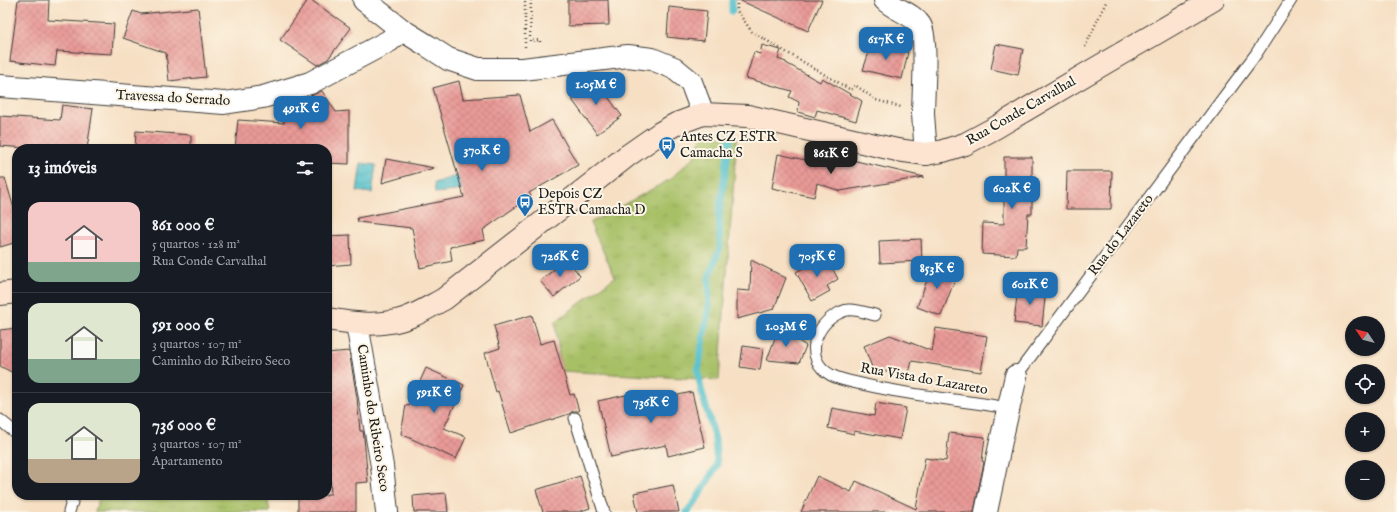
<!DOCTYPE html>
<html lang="pt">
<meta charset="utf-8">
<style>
body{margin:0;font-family:"IM FELL English",serif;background:#20242c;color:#f1f3f6;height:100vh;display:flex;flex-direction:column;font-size:15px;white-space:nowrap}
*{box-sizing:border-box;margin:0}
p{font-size:13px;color:#9ea1a6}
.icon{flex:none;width:22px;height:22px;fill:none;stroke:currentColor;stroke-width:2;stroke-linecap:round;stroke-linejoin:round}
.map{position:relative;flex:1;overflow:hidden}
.sheet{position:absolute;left:12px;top:144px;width:320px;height:356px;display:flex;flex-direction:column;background:#171b24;border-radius:16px;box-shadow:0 1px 3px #0004}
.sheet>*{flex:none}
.needle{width:26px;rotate:305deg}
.fabs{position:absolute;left:1345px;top:316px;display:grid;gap:8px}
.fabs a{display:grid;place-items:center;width:40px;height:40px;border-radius:50%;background:#171b24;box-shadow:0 1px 3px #0004;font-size:20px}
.price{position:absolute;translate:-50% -34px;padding:0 9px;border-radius:8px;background:#1f6fb2;color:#fff;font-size:13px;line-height:26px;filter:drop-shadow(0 1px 2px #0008)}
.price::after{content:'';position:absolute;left:50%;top:24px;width:12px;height:9px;margin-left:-6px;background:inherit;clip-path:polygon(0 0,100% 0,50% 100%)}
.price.active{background:#222;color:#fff}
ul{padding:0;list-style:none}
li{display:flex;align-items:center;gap:12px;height:100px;padding:0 16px}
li+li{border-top:1px solid #363941}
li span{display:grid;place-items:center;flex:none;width:112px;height:80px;border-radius:12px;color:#555}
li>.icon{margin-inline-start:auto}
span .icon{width:48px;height:48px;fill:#fffc;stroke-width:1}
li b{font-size:17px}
h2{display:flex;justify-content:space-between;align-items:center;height:48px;padding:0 16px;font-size:17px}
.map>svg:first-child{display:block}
</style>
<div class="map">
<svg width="1397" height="512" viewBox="0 0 1397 512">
<defs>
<pattern id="grass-tufts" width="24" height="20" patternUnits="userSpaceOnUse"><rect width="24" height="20" fill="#a7c066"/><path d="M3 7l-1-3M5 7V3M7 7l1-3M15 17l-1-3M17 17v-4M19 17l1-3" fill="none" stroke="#8fa458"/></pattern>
<pattern id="water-waves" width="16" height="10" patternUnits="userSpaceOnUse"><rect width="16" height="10" fill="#54c1cd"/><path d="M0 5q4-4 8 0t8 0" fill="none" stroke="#49a5af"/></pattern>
<pattern id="building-cross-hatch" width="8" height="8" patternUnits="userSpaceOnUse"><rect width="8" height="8" fill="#e99a97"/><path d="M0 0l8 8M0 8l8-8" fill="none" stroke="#c78482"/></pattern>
</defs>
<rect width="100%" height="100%" fill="#fcf5e5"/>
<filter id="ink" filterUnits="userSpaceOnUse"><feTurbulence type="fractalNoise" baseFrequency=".025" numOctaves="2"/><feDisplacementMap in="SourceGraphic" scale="8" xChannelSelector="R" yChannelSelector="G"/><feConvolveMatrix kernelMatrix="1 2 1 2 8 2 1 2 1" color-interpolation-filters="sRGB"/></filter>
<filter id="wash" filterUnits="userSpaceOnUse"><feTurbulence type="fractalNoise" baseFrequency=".012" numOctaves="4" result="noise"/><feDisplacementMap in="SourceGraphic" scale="16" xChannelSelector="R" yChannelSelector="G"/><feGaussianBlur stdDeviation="0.9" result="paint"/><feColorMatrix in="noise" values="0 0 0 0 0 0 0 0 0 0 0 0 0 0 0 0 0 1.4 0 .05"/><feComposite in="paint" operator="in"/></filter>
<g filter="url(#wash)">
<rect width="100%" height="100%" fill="#f6dfc3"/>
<path fill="url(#grass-tufts)" stroke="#626e41" d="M702,135L737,138L719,380L561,371L555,322L615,277L590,223L669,180L694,157Z
M100,495H267L270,512H95Z"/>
<path fill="url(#water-waves)" stroke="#386e74" d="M361,163L376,165L372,193L357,191Z
M463,174L464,190L435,193L434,183Z"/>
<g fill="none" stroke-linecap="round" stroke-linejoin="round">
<path stroke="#54c1cd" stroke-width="7" d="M732,11V0
M687,512L695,502L717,465L715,439L701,389L698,372L703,338L709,306V277L720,248L719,214L731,133"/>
</g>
<g id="blocks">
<path fill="url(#building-cross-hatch)" d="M18,0H49L48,20L114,24L112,54L57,51L55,66L10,61Z
M308,0H311L351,28L328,59L317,65L280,40Z
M568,0H608L609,25L568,26Z
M739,0H822L808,31Z
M669,7L707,11L704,41L667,37Z
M198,8L206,77L169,81L166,53L123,38L133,11L141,14Z
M872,43L908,52L902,79L863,70Z
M996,44L1023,49L1018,75L991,69Z
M762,45L781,50L778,59L786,62V63L820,82L822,78L862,101L856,121L817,110L815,117L798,112L799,102L789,97L792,91L746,78L754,52L760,54Z
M594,78L622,116L597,134L573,101V94Z
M459,81L463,99L520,95L530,132L552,120L578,165L529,193L531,196L483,230L485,240L450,247L452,261L420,268L412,228L358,222L357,218L464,197L433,88Z
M322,91L336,112L349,111V164L327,163V149H235L238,120L284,123L285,104L297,100L308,99L311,96Z
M62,105L93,109L87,149H60L28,145L27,148L0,146V116L60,120Z
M136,131L191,135V149H135Z
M778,154L833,166L835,156L924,177L840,191L817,183L814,197L772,188Z
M1004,157H1032V214H1028L1026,247H1017L1016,256L982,254L983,223L1004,224Z
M386,159L434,168L382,183Z
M1067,171H1112L1111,209H1066Z
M0,178H5L17,219V242L0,247Z
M350,235L351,264L327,266V236Z
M921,239L922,261L880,263L879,241Z
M826,256L838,279L827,286L830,291L812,301L796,272Z
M567,259L580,276L554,297L540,281Z
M751,260L786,278L774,309L737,319V290L750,291Z
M933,264L957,274L941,316L917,307Z
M1018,286L1046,289L1042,326L1014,323Z
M532,315L540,344L554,340L570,395L574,394L579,411H573L569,414L511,433L498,391L496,392L485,353L500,348L494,326Z
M779,327L806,346L799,363L767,360Z
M17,328V375L0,366V330Z
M936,328L987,336L981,372L912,361L909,373L873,370L864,346L890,335L932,351Z
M743,346L763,349L760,370L740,367Z
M349,351L357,398L360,431H363L364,438L368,482L356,483V512H298V495H327V494H331L327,437V353Z
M426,368L464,385L444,428L466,437L456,459L401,434L406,405L409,406Z
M692,392L705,447L668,456L666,445L611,457L598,401L635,393L637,404Z
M876,403L906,408L900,439L854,431V434L828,428L832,408L874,416Z
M949,433L985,437L982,461L984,462L974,512H801L817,476L851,492L856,481L916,509L925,458L946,461Z
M580,476L590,508L578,512H543L536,490Z
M673,485L679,512H638L634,493Z
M446,493L448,512H414L413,496Z"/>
</g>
</g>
<g filter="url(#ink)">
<use href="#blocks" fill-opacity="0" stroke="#3d3935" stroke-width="1"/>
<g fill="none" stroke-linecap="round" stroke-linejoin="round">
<g stroke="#3d3935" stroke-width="13">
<path id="service" d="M875,315C867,313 856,309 848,310C845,310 842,312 839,313C814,325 803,359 831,375C842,381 855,382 866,385C913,396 961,400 1008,408
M1016,376L1256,54L1291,0
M575,418L604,512
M0,420L17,434
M69,512L72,502L70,495"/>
</g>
<g stroke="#3d3935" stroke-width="24">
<path id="minor" d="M885,0C895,10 912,13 920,25C928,37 923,96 923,114C924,127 925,140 926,154
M0,86L224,103L263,97L310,83L389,41L402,30
M357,324L382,466L387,512
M986,512L1001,441L1016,376"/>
</g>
<g stroke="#3d3935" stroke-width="24">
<path id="tertiary" d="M364,0L402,30L428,46L448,59L478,69H523L628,56L652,59L674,68L691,82L703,114"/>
</g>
<g stroke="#3d3935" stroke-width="24">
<path id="secondary" d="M0,294L17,292
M327,319C348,322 369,326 390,322C409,320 427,308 444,299L627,156L660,133L676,124L703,114L748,116L897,150L926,154L943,151L965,144L995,128L1093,70L1213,0"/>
</g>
<path stroke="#3d3935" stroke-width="2.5" stroke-dasharray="1 3" stroke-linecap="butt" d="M531,0L530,41L540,40V45
M737,0V11L752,32L851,90L855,85L876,100L901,107
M525,47V0
M1085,47L1107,0"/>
<use href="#service" stroke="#fff" stroke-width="11"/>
<use href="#minor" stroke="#fff" stroke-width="22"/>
<use href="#tertiary" stroke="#fff" stroke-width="22"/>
<use href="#secondary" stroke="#fde4d1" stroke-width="22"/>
</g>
</g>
<defs>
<g id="bus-pin" transform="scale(0.9)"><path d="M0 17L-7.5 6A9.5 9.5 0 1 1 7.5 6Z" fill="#1f6fb2" stroke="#fcf5e5"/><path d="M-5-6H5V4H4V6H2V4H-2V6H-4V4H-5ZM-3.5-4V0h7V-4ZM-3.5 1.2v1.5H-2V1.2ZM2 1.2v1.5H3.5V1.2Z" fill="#fff"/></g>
</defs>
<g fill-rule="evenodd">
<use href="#bus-pin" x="667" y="145"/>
<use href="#bus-pin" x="525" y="202"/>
</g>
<g text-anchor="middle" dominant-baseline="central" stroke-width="4" stroke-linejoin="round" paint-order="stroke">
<g font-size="14" fill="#1c1c1c" stroke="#fcf5e5">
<text transform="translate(173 98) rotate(3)">Travessa do Serrado</text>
<text transform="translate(1021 111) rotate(-30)">Rua Conde Carvalhal</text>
<text transform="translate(1121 235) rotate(-53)">Rua do Lazareto</text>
<text transform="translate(924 379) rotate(10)">Rua Vista do Lazareto</text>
<text transform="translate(373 418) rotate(81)">Caminho do Ribeiro Seco</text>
</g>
<g font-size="14" fill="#1c1c1c" stroke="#fcf5e5" text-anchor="start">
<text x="680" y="137">Antes CZ ESTR<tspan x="680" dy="16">Camacha S</tspan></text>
<text x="538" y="194">Depois CZ<tspan x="538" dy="16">ESTR Camacha D</tspan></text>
</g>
</g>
</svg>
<div class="fabs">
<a><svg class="needle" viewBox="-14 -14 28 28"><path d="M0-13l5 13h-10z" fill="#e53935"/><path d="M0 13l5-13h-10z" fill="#9ea1a6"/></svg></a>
<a><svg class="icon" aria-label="locate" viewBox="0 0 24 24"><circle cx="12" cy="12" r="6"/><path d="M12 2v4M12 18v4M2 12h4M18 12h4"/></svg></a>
<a>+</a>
<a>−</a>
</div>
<b class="price" style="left:886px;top:61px">617K €</b>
<b class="price" style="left:596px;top:106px">1.05M €</b>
<b class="price" style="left:301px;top:130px">491K €</b>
<b class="price" style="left:482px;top:172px">370K €</b>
<b class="price active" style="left:831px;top:175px">861K €</b>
<b class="price" style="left:1012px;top:210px">602K €</b>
<b class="price" style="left:560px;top:278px">726K €</b>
<b class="price" style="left:817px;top:278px">705K €</b>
<b class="price" style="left:937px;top:290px">853K €</b>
<b class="price" style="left:1030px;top:306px">601K €</b>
<b class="price" style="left:786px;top:348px">1.03M €</b>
<b class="price" style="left:434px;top:414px">591K €</b>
<b class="price" style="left:651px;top:424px">736K €</b>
<section class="sheet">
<h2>13 imóveis<svg class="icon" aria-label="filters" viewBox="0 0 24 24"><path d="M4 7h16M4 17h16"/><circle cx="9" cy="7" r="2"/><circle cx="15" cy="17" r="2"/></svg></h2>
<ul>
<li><span style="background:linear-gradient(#f6c9c9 75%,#7fa58c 0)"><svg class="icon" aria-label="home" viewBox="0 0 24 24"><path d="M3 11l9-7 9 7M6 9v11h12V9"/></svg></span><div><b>861 000 €</b><p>5 quartos · 128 m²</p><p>Rua Conde Carvalhal</p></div></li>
<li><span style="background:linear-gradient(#dfe7d0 70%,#7fa58c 0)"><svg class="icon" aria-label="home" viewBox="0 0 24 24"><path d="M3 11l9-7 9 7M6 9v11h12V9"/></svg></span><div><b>591 000 €</b><p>3 quartos · 107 m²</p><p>Caminho do Ribeiro Seco</p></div></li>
<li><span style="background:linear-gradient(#dfe7d0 70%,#b9a48a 0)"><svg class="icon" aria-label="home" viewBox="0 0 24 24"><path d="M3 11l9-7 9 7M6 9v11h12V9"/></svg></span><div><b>736 000 €</b><p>3 quartos · 107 m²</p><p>Apartamento</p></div></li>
</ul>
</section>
</div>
